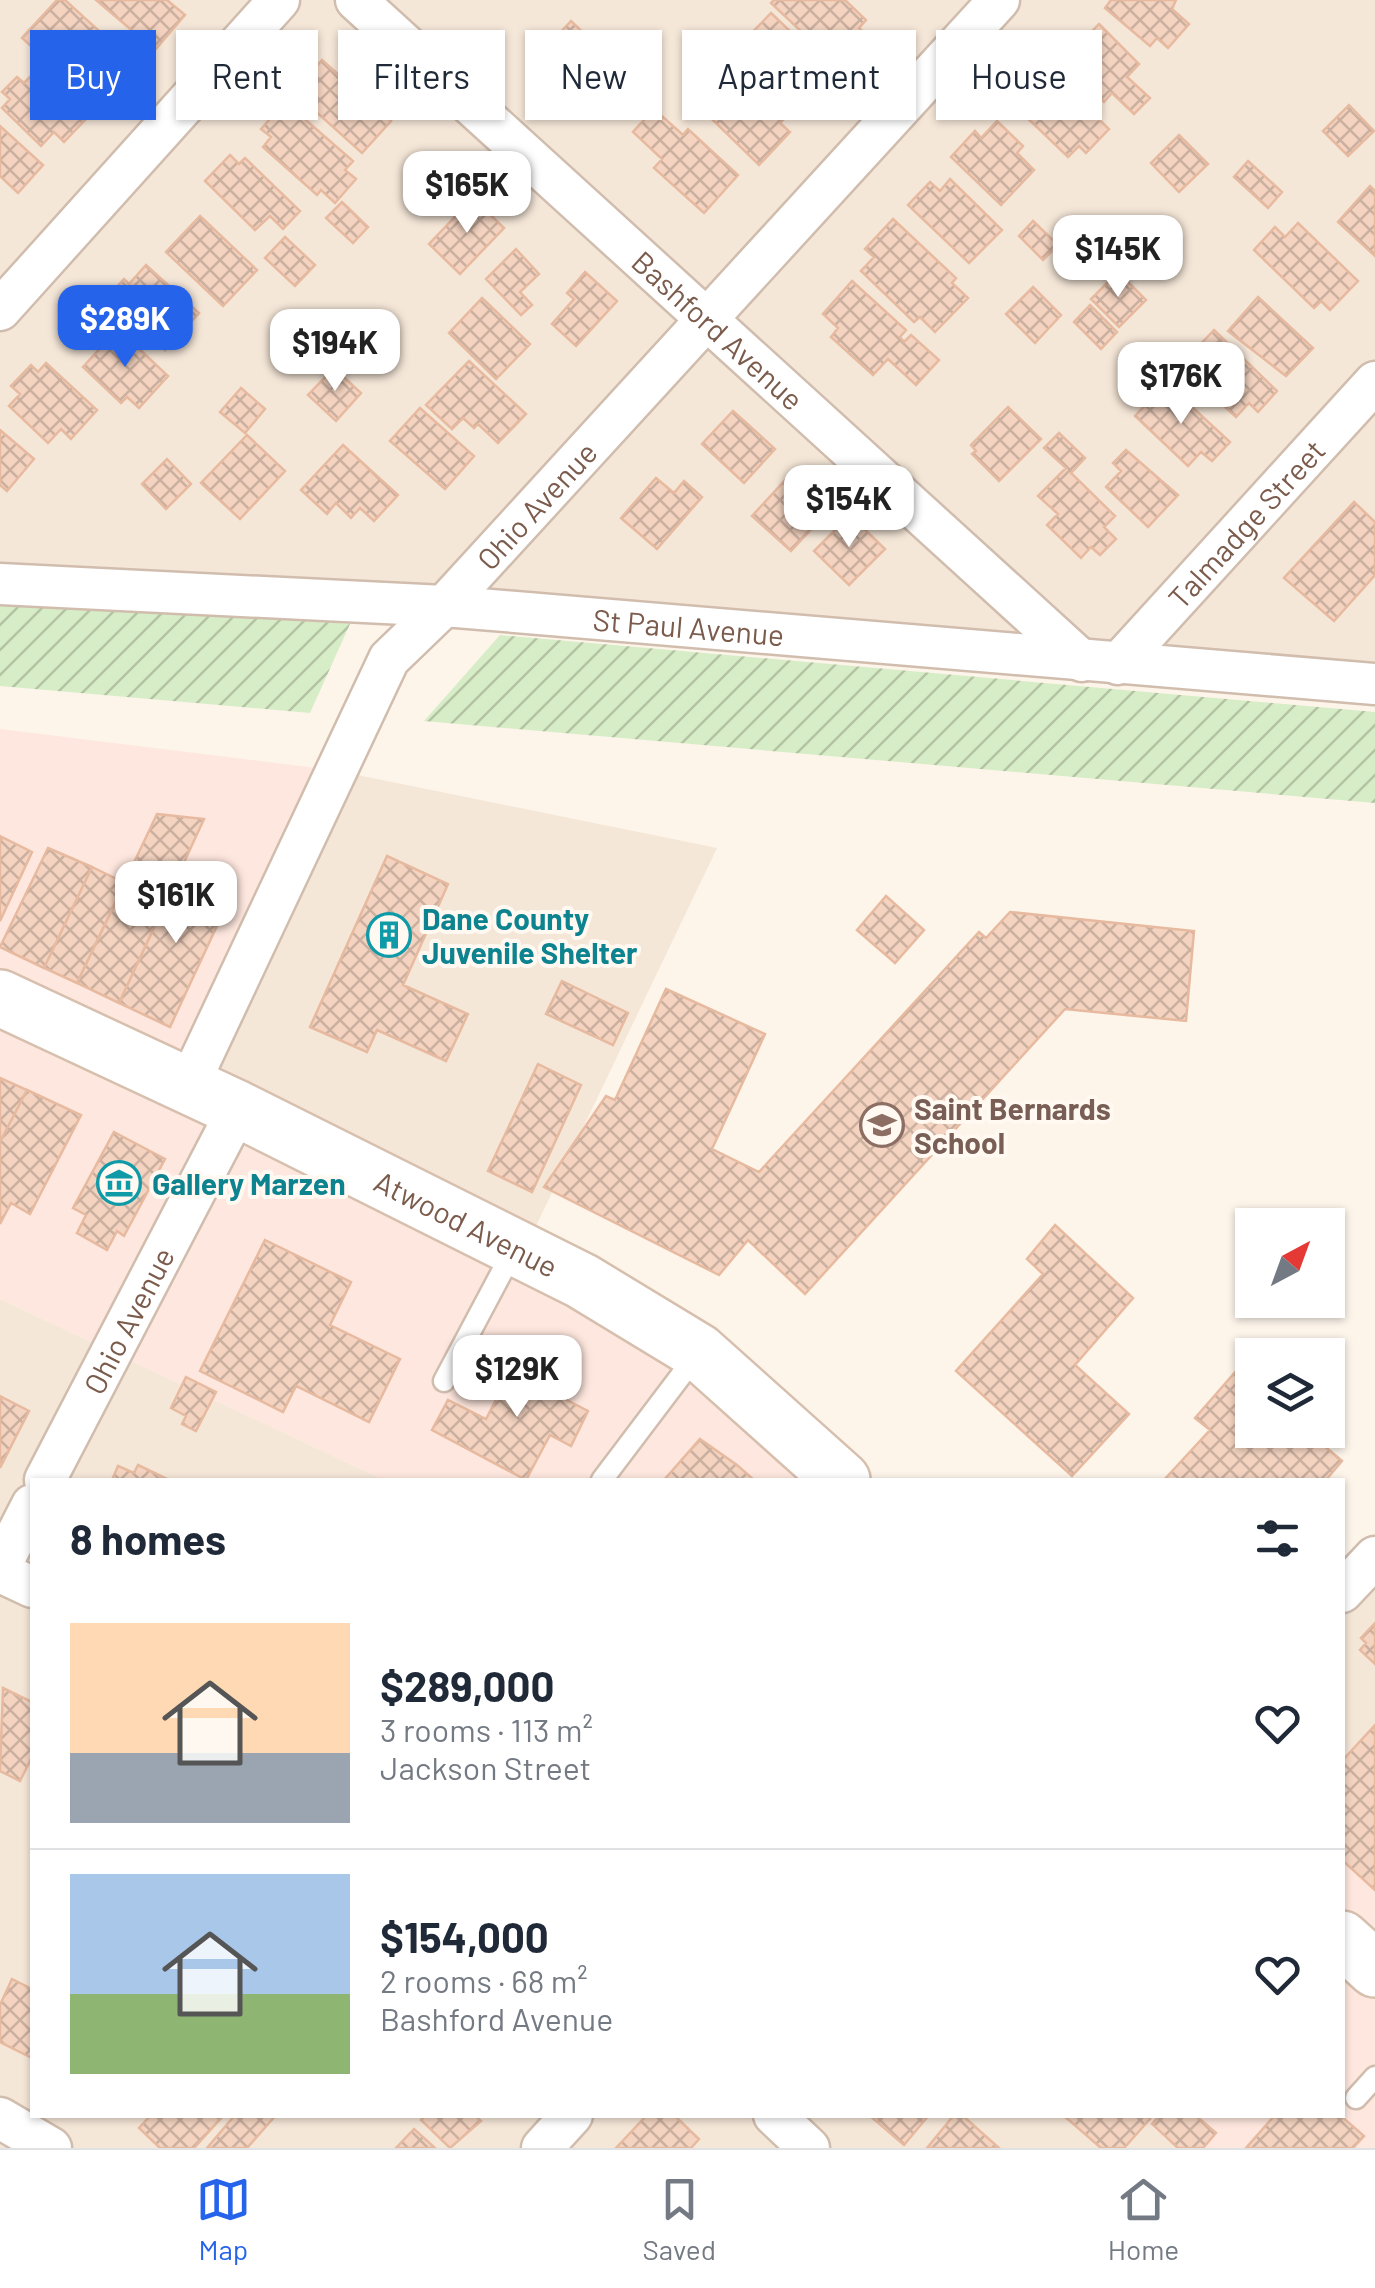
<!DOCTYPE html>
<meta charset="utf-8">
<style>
body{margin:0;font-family:Barlow,sans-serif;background:#f2f2f3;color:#1f2937;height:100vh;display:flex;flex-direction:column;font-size:38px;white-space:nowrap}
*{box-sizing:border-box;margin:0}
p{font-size:32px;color:#747a83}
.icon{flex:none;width:55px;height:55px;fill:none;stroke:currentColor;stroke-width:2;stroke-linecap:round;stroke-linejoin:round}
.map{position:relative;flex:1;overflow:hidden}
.drawer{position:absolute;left:30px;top:1478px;width:1315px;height:640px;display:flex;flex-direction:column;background:#fff;border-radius:0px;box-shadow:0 2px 8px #0004}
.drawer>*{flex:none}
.guide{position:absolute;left:30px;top:30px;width:1315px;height:90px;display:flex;gap:20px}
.needle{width:65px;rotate:41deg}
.controls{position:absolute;left:1235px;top:1208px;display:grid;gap:20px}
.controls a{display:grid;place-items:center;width:110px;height:110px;border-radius:0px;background:#fff;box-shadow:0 2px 8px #0004;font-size:50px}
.price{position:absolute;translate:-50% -85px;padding:0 22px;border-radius:20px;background:#fff;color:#222;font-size:32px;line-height:65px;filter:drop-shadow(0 2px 5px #0008)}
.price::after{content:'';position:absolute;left:50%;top:60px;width:30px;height:22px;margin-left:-15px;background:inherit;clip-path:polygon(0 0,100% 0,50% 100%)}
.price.current{background:#2563eb;color:#fff}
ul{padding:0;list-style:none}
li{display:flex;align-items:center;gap:30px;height:250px;padding:0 40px}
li+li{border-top:2px solid #e0e1e3}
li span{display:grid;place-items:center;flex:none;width:280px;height:200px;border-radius:0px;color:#555}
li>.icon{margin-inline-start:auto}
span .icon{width:120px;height:120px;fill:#fffc;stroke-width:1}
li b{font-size:42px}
h2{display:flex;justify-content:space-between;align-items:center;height:120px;padding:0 40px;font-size:42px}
.tag{padding:0 35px;border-radius:0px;background:#fff;box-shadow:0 2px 8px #0004;font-size:35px;line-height:90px}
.tag.current{background:#2563eb;color:#fff}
.tabs{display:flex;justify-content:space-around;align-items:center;height:140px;border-top:2px solid #e0e1e3;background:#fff;font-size:28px;color:#747a83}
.tabs a{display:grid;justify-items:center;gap:5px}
.tabs .current{color:#2563eb}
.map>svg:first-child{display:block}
</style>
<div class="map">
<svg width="1375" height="2148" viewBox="0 0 1375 2148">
<defs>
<pattern id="garden-furrows" width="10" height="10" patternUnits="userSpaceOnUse" patternTransform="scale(2.5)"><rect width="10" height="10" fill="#d7edc7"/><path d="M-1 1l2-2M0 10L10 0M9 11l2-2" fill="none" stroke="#b3c3a4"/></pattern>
<pattern id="building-cross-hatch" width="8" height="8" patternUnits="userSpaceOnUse" patternTransform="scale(2.5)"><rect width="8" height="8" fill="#f4d4c1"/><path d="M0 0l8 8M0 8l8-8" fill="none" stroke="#cbaf9f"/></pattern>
</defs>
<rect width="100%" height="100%" fill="#fdf5ea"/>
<path fill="#f5e7d8" d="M0,0H1375V684L0,584Z
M333,770L717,848L525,1249L188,1086Z
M0,1299L384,1480H32V2115H1147L1150,2125L1177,2148H0Z
M1375,1556V1724L1343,1760V1592Z"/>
<path fill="#fee7de" d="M0,729L333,770L188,1086L525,1249L842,1480H384L0,1299Z
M1375,1724V2148H1177L1150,2125L1147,2115H1342L1343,1760Z"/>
<path fill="url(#garden-furrows)" d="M0,594L350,624L310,713L0,686Z
M500,635L1375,712V803L424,721Z"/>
<path fill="url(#building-cross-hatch)" stroke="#e7baa0" stroke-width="2.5" d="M57,0H65L120,50L108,62L117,70L100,89L89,79L79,89L22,38Z
M96,0H167L185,15L155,50Z
M774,0H845L866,20L859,28L870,38L841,69L771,3Z
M1111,0H1176L1172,9L1189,24L1168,48L1157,38L1150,46L1105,8Z
M771,13L836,75L809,103L785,80L779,87L737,48Z
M571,21L597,46L572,73L546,48Z
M1099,24L1139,64L1127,77L1150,98L1134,114L1112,93L1104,102L1086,84L1091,79L1068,56Z
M602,54L626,76L601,103L577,82Z
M322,60L391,121L362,153L294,92Z
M37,70L87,118L64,142L54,132L41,146L2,108L10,99L2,92L17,77L24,83Z
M706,70L725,89L738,76L783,120L780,123L790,132L759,165L685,93Z
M1047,82L1058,93L1065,86L1109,129L1086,153L1079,146L1068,157L1019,110Z
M285,102L353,161L345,170L356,179L335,203L321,190L317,195L263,147L271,137L261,129Z
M1349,105L1374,131L1348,156L1323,131Z
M654,109L683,135L688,129L738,175L704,213L654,168L662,159L633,132Z
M997,121L1023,146L1017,153L1034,170L1001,205L951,157L975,131L981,138Z
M0,126L43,165L18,193L0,176Z
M1179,135L1208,164L1179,192L1151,163Z
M230,155L239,164L245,158L300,211L283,229L270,216L255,230L205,181Z
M1248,161L1282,192L1268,208L1234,177Z
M950,179L1002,230L969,263L908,205L930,182L940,191Z
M1370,186L1375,191V256L1338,222Z
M473,198L504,228L460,274L429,244Z
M342,202L368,227L353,243L326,218Z
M200,216L257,270L223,306L166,252Z
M893,219L956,278L952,283L968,298L935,332L920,317L914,322L861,271L874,257L865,249Z
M1033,221L1058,245L1043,260L1019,236Z
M1298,223L1358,281L1330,310L1321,301L1314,308L1254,250L1275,227L1285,237Z
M285,237L315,265L295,286L265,258Z
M516,249L539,274L520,292L532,305L521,315L486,279Z
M146,265L199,313L165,350L111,302L116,297L112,292L124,279L129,284Z
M585,272L617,301L576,346L552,324L574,299L567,293Z
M1118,272L1146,300L1119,327L1091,299Z
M852,281L906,330L900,337L904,342L911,335L939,360L916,385L888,359L873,375L831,337L838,328L823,314Z
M1033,287L1061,315L1035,343L1006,314Z
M1258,297L1313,348L1286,376L1228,331Z
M482,298L530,344L496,379L449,333Z
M1090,305L1117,332L1101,349L1074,322Z
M118,329L168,376L139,408L127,397L121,403L83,367Z
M1214,330L1277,391L1258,412L1249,403L1236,417L1180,366Z
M469,361L526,414L498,443L478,424L474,428L463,418L452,429L426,405Z
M46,363L97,410L71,439L61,429L48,443L9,406L20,394L11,386L31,365L38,372Z
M334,368L361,393L336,421L308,395Z
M1166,383L1230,442L1212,461L1201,452L1188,466L1135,416Z
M241,388L265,409L245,433L220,412Z
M1008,407L1041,439L999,481L972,454L976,451L971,445Z
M420,408L474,456L445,489L390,441Z
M733,411L775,449L744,483L702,444Z
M0,430L34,459L7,491L0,485Z
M1059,433L1085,458L1071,473L1115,516L1104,527L1116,539L1100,555L1091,547L1081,558L1047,525L1058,514L1038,496L1066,468L1044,448Z
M247,435L285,471L240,519L201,483Z
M343,445L398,495L374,521L360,508L351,518L336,503L327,514L301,490Z
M1126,450L1178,495L1148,527L1106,487L1121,471L1113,463Z
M167,459L191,484L166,509L142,484Z
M788,477L827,512L791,551L752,516Z
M656,478L674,493L684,481L702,497L657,549L621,518Z
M1354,502L1375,522V575L1334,621L1284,578Z
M850,515L885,549L849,585L814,551Z
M157,814L204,819L119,1003L77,983Z
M0,836L32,852L0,921Z
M48,848L92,867L44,968L0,947Z
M387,856L448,884L403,985L468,1014L446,1061L377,1030L367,1052L310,1027Z
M183,866L234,889L170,1027L119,1003Z
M92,867L125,883L77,983L44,968Z
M886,896L924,930L895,963L857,930Z
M1010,912L1194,931L1186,1021L1065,1009L805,1294L748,1240L719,1275L544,1187L606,1096L615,1100L666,989L765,1034L712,1149L759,1172L979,932L986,938Z
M562,981L628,1013L613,1045L546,1014Z
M538,1064L581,1085L532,1192L488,1171Z
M0,1078L27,1090L0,1142Z
M27,1090L81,1115L30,1214L11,1203L0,1224V1142Z
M114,1132L165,1159L124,1236L117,1231L107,1250L77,1233L86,1215L73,1208Z
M1055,1225L1133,1298L1075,1365L1129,1414L1072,1476L956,1371L1043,1274L1027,1259Z
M265,1240L351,1282L330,1325L400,1359L369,1422L296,1386L283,1412L200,1371Z
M518,1358L574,1387L567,1400L588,1411L571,1446L550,1435L526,1480L432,1430L448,1400L486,1419Z
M1237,1370L1252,1383V1430L1331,1433L1322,1444L1342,1461L1326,1480H1164L1210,1430L1195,1418Z
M186,1377L216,1392L196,1431L182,1424L186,1416L171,1408Z
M1328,1386L1343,1400L1328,1418Z
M0,1396L29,1411L0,1468Z
M700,1439L737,1465L754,1480H664Z
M138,1465L169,1480H112L118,1466L134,1473Z
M1375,1623V1664L1360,1650L1366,1643L1361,1638Z
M3,1688L32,1702V1757L20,1781L0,1771Z
M1375,1725V1890L1342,1860V1761Z
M12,1979L32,1989V2058L0,2042V2005Z
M151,2115H224L194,2148H160L139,2128Z
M235,2115H276L247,2148H207Z
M426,2115H475L481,2121L450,2148L421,2120Z
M647,2115H674L699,2139L691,2148H616Z
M869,2115H929L904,2145Z
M954,2115H962L999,2148H927Z
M1063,2115H1145L1150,2119L1124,2148H1101Z
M1160,2115H1195L1216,2133L1203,2148H1178L1152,2124Z
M1275,2115H1340L1364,2136L1353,2148H1246Z
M414,2129L435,2148H396Z"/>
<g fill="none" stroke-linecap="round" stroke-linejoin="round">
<g stroke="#d1bdae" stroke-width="25">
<path id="lane" d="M444,1381L513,1251
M602,1480L698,1353
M1356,2098L1375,2077"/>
</g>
<g stroke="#d1bdae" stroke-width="45">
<g id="street">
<path id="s1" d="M356,0L1082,661"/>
<path d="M0,310L279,0"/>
<path id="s2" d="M0,584L444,606L1375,684"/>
<path id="s3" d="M1118,664L1375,382"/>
<path id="s4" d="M188,1086L389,659L444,606L999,0"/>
<path id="s5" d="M45,1480L238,1109"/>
<path d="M0,1567L32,1505"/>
<path d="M0,1572L32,1587"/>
<path d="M1342,1592L1375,1557"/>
<path d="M774,2115L809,2148"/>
<path d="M0,2118L51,2148"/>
<path d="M542,2148L572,2115"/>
</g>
</g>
<g stroke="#d7bfae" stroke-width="60">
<g id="secondary">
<path id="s6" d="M0,998L238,1109L582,1281L699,1352L842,1480"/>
<path d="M1342,1939L1375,1969"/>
</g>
</g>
<use href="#lane" stroke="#fff" stroke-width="20"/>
<use href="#street" stroke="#fff" stroke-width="40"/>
<use href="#secondary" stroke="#fff" stroke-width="55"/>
</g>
<defs>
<g id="building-ring" transform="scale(2.25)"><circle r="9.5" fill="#fff9f2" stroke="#0f9aa8" stroke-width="1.5"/><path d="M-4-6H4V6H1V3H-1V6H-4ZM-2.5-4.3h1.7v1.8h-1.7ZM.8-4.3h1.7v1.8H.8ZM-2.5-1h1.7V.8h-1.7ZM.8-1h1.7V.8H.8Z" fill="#0f9aa8"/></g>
<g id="school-ring" transform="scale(2.25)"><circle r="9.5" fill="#fff9f2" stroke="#8d6e63" stroke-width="1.5"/><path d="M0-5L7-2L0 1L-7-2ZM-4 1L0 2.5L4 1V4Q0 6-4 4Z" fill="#8d6e63"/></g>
<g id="museum-ring" transform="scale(2.25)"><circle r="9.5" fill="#fff9f2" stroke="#0f9aa8" stroke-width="1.5"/><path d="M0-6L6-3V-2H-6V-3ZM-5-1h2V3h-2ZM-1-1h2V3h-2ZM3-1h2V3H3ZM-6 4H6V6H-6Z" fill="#0f9aa8"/></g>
</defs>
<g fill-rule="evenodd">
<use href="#building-ring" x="389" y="935"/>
<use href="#school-ring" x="882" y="1125"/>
<use href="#museum-ring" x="119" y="1183"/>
</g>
<g text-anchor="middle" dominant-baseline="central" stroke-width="8" stroke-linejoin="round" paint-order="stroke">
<g font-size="30" fill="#7a5b4c" stroke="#fff9f2">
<text stroke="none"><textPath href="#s1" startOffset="490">Bashford Avenue</textPath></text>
<text stroke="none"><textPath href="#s4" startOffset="685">Ohio Avenue</textPath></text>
<text stroke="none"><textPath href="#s3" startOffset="190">Talmadge Street</textPath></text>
<text stroke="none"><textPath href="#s2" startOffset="690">St Paul Avenue</textPath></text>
<text stroke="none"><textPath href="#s6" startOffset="518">Atwood Avenue</textPath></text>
<text stroke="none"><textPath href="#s5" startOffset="180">Ohio Avenue</textPath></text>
</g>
<g font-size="30" font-weight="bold" fill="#0d838f" stroke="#fff9f2" text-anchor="start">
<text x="422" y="918">Dane County<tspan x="422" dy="34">Juvenile Shelter</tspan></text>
<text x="152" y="1183">Gallery Marzen</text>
</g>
<g font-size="30" font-weight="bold" fill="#785e54" stroke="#fff9f2" text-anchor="start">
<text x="914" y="1108">Saint Bernards<tspan x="914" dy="34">School</tspan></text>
</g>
</g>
</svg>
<div class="controls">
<a><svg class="needle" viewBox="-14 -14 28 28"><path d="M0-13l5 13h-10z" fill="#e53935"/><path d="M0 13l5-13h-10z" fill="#747a83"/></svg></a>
<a><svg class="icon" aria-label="layers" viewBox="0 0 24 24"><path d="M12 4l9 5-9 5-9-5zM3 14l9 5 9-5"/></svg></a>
</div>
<b class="price" style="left:467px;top:236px">$165K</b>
<b class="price" style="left:1118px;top:300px">$145K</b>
<b class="price current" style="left:125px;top:370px">$289K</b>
<b class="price" style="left:335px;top:394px">$194K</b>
<b class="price" style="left:1181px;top:427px">$176K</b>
<b class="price" style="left:849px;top:550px">$154K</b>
<b class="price" style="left:176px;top:946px">$161K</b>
<b class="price" style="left:517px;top:1420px">$129K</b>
<div class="guide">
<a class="tag current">Buy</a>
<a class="tag">Rent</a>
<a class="tag">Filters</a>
<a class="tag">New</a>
<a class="tag">Apartment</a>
<a class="tag">House</a>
</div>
<section class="drawer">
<h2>8 homes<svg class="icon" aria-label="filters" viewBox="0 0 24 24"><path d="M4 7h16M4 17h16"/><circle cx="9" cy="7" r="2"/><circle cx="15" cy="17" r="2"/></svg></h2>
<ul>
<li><span style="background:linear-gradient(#ffd9b3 65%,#9aa5b1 0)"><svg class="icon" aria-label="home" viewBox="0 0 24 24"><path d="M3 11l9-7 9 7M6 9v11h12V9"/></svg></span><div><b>$289,000</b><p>3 rooms · 113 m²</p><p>Jackson Street</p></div><svg class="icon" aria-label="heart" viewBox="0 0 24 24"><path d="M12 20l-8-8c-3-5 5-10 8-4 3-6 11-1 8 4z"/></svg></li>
<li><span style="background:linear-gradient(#a9c7e8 60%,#8fb573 0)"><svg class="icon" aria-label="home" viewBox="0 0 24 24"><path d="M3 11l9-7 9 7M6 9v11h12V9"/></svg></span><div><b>$154,000</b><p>2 rooms · 68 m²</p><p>Bashford Avenue</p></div><svg class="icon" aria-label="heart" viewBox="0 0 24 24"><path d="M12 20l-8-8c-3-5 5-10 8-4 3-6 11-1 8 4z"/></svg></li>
</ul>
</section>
</div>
<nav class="tabs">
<a class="current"><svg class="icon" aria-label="map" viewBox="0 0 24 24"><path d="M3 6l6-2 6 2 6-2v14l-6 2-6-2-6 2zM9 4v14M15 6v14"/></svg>Map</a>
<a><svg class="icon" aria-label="saved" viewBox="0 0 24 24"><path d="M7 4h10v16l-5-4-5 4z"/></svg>Saved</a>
<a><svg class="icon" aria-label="home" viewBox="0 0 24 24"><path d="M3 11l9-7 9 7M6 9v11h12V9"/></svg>Home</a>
</nav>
